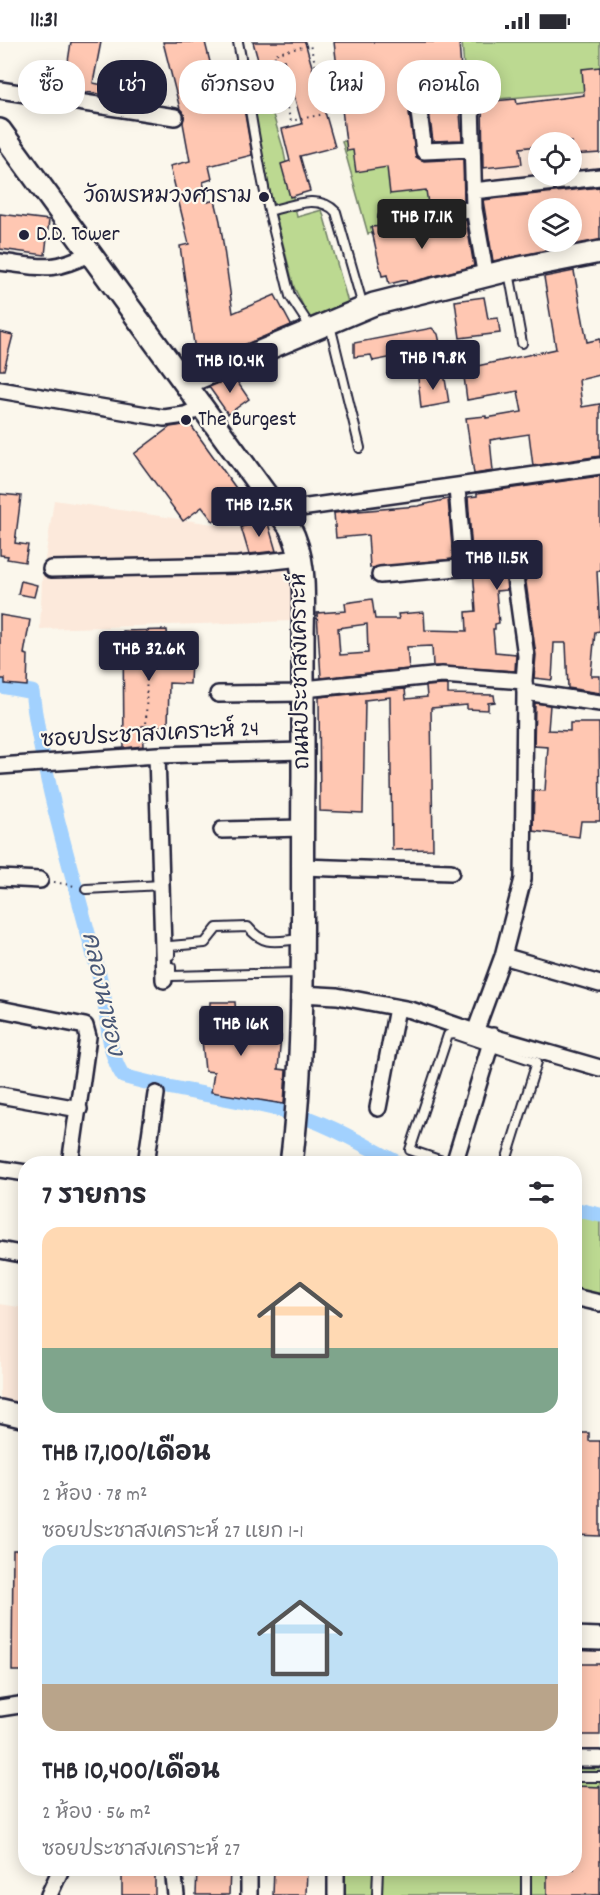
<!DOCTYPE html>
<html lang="th">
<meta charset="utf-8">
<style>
body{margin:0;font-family:Dekko,"Playpen Sans Thai",sans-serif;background:#f7f7f7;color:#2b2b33;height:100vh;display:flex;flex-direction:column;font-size:22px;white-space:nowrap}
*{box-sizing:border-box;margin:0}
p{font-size:20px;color:#7c7c81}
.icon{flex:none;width:33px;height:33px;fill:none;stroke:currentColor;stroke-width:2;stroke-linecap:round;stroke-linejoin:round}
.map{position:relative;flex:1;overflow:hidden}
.drawer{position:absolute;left:18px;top:1114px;width:564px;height:720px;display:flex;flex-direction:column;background:#fff;border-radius:24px;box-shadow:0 3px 15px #0003}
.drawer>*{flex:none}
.guide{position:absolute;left:18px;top:18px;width:564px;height:54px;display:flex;gap:12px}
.buttons{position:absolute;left:528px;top:90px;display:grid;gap:12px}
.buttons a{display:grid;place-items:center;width:54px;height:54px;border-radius:50%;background:#fff;box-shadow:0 3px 15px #0003;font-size:30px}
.price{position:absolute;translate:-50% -51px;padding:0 14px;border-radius:6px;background:#22223b;color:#fff;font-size:20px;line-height:39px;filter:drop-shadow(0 2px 3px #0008)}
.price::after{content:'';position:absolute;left:50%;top:36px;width:18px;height:14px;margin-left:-9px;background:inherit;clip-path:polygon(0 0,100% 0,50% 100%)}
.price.on{background:#222;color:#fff}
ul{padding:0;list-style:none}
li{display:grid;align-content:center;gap:12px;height:318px;padding:0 24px}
li span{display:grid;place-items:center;height:186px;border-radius:18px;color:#555}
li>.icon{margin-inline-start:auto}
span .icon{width:108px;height:108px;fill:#fffc;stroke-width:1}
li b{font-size:26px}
h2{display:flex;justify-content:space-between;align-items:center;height:72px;padding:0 24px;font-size:26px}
.chip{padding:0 21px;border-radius:24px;background:#fff;box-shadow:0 3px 15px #0003;font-size:21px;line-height:54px}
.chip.on{background:#22223b;color:#fff}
.status{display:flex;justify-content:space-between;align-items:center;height:42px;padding:0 30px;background:#fff;direction:ltr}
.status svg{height:16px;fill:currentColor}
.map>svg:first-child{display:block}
</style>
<div class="status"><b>11:31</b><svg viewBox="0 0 49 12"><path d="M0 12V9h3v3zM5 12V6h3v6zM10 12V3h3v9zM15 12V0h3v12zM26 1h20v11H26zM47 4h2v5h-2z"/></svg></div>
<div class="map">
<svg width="600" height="1853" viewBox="0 0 600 1853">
<rect width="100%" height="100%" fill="#fbf7ec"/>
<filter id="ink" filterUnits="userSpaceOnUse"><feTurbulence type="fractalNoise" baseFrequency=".0167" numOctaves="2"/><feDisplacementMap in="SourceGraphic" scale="12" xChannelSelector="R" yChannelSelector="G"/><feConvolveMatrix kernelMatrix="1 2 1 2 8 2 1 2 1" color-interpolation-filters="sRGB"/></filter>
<g filter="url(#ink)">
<path fill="#fce9db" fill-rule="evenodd" d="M600,48V131L480,146L472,59ZM538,100H572V134H538Z
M54,458L239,486L278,482L292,527L294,579L40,587L42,537Z
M0,1262L25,1266L26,1365L0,1364Z
M575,1608H600V1727H575Z"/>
<path fill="#bcd991" stroke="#6f7e66" stroke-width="1.5" d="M462,0H600V48L475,59L465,41Z
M268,56L283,106L297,175L322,168L349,264L311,280L294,245L261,115L252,58Z
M342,99L413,103L424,115L430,169L386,174L388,185L368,192Z
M575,1171L600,1176V1257L575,1252Z
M575,1727H600V1853H341L342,1827H574Z"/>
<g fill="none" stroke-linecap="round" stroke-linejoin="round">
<path stroke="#a2d1fe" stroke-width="15" d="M0,644L32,650C45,751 78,847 102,945C109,975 106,1008 123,1034C177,1050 234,1055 288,1070C329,1081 363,1103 400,1122
M574,1167L600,1173"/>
</g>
<path fill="#ffc7b2" stroke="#22223b" stroke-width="1.5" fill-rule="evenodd" d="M71,0H101L93,41L113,45L112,54L67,47L66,33Z
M163,0H205L213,32L237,26L252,113L209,124L212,137L203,140L208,160L215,158L220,179L233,271L275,253L291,283L197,323L180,204L189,202L170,124L190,119L183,81L184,72L180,67Z
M253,0H305L335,105L300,114L310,149L290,155L281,122L290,119L282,87L302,82L284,18L260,25Z
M334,0H459L463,56H459L462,98L433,99L429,69L423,61L414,62L409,71L416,115L424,119L463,117L464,158L428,162L426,148L390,152L387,125L356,130L353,108L347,109Z
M600,25V111L572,113V100H538V104L520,106L522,122L483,126L482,60L516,57L517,62L584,53L582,27Z
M600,145V198L493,219L483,158ZM538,166H572V200H538Z
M0,172L49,178L45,213L0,207Z
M466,178L474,224L407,241L406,238L389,242L387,233L382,234L371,185Z
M574,229L587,300L600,297V333L579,338L582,365L600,362V414L533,424L529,392L490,398L493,429L474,432L466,376L486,374V376L522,370L518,349L467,358L463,327L556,307L544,235Z
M484,255L488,277L498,276L500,291L460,296L455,259Z
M432,286L438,292L441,306L373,319L371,313L354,315V301Z
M0,290L13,293L4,328H0Z
M444,331L449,361L421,366L418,336Z
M234,335L249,357L228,372L209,345Z
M190,382L248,463L231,478L225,471L213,479L202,465L183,479L134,412L170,385Z
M600,434V529H597L600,589L595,590L591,632V634H600V651L568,646L566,601H554L552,638L534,636L536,613L523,519L520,514L512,510L504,517L507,548L496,549L499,581L495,582V587H493L495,610L516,612L515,629L433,624L432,604L407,605L409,627L321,636L317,571L346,569L345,561L372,557L375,577H399L398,572L424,570L425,588L467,589L466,570L476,569L468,455L477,454V451ZM367,582L368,611L340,613L338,586Z
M0,452L21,454L15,501L28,503L25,520L7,517L8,514L0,513Z
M448,457L453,517L370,526L368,493L336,496L334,471L418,464Z
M267,478L276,509L249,512L241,485Z
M21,539L37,543L34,555L18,552Z
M0,573L30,578L24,612L28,613L27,644L5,642V637H0Z
M167,588L169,615L191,616L190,642L169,641L168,684H142L143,704L124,706L123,589Z
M442,643H448V652L494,653L495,660L488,661V668L467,667V663L431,666L433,807L392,808L390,655L365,658L363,771L320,769L319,655L405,647L406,657L427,655L426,644Z
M535,661L550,663L548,688L570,689V681H599L600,779H581L579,795L533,789L534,748L545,749L548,705L534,704Z
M210,960H235L237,991L281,994L278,1027L286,1028L284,1062L211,1050L214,1030L205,1029L201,987V964H210Z
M574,1391H589V1399H600V1494L574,1493Z
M13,1508H26V1629H12Z
M574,1622H600V1693H574Z
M574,1744L600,1745V1853H547V1827H574Z
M122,1827H155V1853H122Z
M197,1827H230L229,1853H196Z
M274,1827H307L306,1853H273Z"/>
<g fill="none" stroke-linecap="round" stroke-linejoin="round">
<g stroke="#22223b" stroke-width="12">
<path id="lane" d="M238,0C249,56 256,113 269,169
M509,230L522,301
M330,283L360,406
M311,286L290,254L269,169C291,164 319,151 336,170L363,264
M86,847L162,843
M170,913V904L205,901L217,886L248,885C264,905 277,899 300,897
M171,925V934L299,931
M451,1122L410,1108L448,993L454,992L537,1020L505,1122
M574,1735H600
M377,1853L378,1827
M526,1853V1827"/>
</g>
<g stroke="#22223b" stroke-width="20">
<path id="street" d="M0,48L175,75
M471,62L474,167L486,235
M419,70L424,109L472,107
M473,149L600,135
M387,176L474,167
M0,220C42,225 51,231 91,211
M0,348L164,376L185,373L203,365
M279,469L600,424
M513,520L526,614L524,639
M51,527L238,523L301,516
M380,533L459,526L463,519L457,446
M304,647L442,633L524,639L525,650L600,661
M218,652L304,651
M157,713L164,938
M0,724L157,713L303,709
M222,788L302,786
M302,825L451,830
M0,836L40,838
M503,914L600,942
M301,952L337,954L411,968L475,990L600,1026
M0,967L85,984L88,995L70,1122
M475,990L503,914L523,837L525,650
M0,1053L79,1067
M378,1066L397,966
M146,1122L156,1052
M454,1122L493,994
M0,1127L26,1131
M0,1208L26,1213
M574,1255L600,1261
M0,1666L26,1662
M574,1717H600
M173,1827L176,1853
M49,1853L61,1827
M249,1853V1827
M336,1853V1827"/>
</g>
<g stroke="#22223b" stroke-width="26">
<path id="secondary" d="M0,88L289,484C308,518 303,561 303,599C303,645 303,690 303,736C301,864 307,995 291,1122
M186,341L374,262L509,228L600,210
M0,1369L26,1375
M574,1596L600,1597"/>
</g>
<path stroke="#22223b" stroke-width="2" stroke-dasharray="1.5 4.5" stroke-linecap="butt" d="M253,31L275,26L278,25L274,12L310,3L329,71L291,79L275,26
M146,699L147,588
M54,840L75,844"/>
<use href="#lane" stroke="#fbf7ec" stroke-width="8"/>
<use href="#street" stroke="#fbf7ec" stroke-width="15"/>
<use href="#secondary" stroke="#fbf7ec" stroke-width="21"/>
</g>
</g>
<g fill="#22223b" stroke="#fbf7ec" stroke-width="2">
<circle cx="264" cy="155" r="6"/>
<circle cx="24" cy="193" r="6"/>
<circle cx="186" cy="378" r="6"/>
</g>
<g text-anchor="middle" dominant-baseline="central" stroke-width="4.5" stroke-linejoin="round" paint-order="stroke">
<g font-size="22" fill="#22223b" stroke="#fbf7ec" text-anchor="start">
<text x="252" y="155" text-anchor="end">วัดพรหมวงศาราม</text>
<text x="36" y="193">D.D. Tower</text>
<text x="198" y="378">The Burgest</text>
</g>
<g font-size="22" fill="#22223b" stroke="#fbf7ec">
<text transform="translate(302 629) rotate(-91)">ถนนประชาสงเคราะห์</text>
<text transform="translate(150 694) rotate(-3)">ซอยประชาสงเคราะห์ 24</text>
</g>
<g font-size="24" font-style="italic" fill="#485776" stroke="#fbf7ec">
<text transform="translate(101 952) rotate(78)">คลองนาซอง</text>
</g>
</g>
</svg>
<div class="buttons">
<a><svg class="icon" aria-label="locate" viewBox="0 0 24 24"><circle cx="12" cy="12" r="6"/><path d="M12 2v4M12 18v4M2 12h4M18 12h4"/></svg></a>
<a><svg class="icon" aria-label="layers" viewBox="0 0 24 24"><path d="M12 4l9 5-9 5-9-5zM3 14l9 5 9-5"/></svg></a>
</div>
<b class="price on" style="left:422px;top:208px">THB 17.1K</b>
<b class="price" style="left:433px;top:349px">THB 19.8K</b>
<b class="price" style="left:230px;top:352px">THB 10.4K</b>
<b class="price" style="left:259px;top:496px">THB 12.5K</b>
<b class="price" style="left:497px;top:549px">THB 11.5K</b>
<b class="price" style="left:149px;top:640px">THB 32.6K</b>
<b class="price" style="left:241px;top:1015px">THB 16K</b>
<div class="guide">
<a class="chip">ซื้อ</a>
<a class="chip on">เช่า</a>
<a class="chip">ตัวกรอง</a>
<a class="chip">ใหม่</a>
<a class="chip">คอนโด</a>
</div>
<section class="drawer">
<h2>7 รายการ<svg class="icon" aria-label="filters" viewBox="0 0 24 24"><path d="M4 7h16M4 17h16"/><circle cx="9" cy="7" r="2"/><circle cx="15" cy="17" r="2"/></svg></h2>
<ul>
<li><span style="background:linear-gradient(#ffd9b3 65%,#7fa58c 0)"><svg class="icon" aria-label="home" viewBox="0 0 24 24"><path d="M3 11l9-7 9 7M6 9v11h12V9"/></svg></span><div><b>THB 17,100/เดือน</b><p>2 ห้อง · 78 m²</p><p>ซอยประชาสงเคราะห์ 27 แยก 1-1</p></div></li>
<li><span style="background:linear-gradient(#bfe0f5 75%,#b9a48a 0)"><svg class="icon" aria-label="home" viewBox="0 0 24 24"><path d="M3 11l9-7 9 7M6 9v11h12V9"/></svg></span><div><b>THB 10,400/เดือน</b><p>2 ห้อง · 56 m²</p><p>ซอยประชาสงเคราะห์ 27</p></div></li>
</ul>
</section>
</div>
